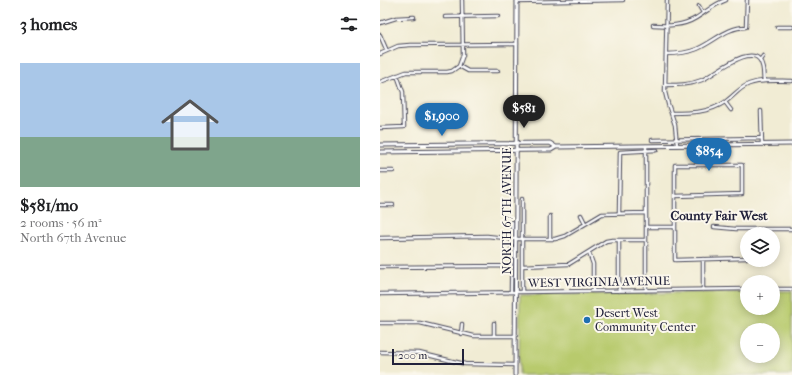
<!DOCTYPE html>
<meta charset="utf-8">
<style>
body{margin:0;font-family:"IM FELL French Canon",serif;background:#f2f2f2;color:#202124;height:100vh;display:flex;flex-direction:column;font-size:15px;white-space:nowrap}
*{box-sizing:border-box;margin:0}
p{font-size:13px;color:#757577}
.icon{flex:none;width:22px;height:22px;fill:none;stroke:currentColor;stroke-width:2;stroke-linecap:round;stroke-linejoin:round}
.map{position:relative;flex:1;overflow:hidden}
.sheet{display:flex;flex-direction:column;background:#fff;width:380px}
.sheet>*{flex:none}
.tools{position:absolute;left:360px;top:227px;display:grid;gap:8px}
.tools a{display:grid;place-items:center;width:40px;height:40px;border-radius:50%;background:#fff;box-shadow:0 2px 10px #0003;font-size:20px}
.scale{position:absolute;left:12px;bottom:10px;width:72px;box-sizing:border-box;padding-left:4px;border:2px solid #22223b;border-top:0;font-size:11px;line-height:14px;white-space:nowrap;color:#22223b;-webkit-text-stroke:3px #fbf7ec;paint-order:stroke}
.price{position:absolute;translate:-50% -34px;padding:0 9px;border-radius:14px;background:#1f6fb2;color:#fff;font-size:13px;line-height:26px;filter:drop-shadow(0 1px 2px #0008)}
.price::after{content:'';position:absolute;left:50%;top:24px;width:12px;height:9px;margin-left:-6px;background:inherit;clip-path:polygon(0 0,100% 0,50% 100%)}
.price.active{background:#222;color:#fff}
ul{padding:0;list-style:none}
li{display:grid;align-content:center;gap:8px;height:212px;padding:0 20px}
li+li{border-top:1px solid #e0e0e0}
li span{display:grid;place-items:center;height:124px;border-radius:0px;color:#555}
li>.icon{margin-inline-start:auto}
span .icon{width:72px;height:72px;fill:#fffc;stroke-width:1}
li b{font-size:17px}
h2{display:flex;justify-content:space-between;align-items:center;height:48px;padding:0 20px;font-size:17px}
main{display:flex;flex:1;min-height:0}
.map>svg:first-child{display:block}
</style>
<main>
<section class="sheet">
<h2>3 homes<svg class="icon" aria-label="filters" viewBox="0 0 24 24"><path d="M4 7h16M4 17h16"/><circle cx="9" cy="7" r="2"/><circle cx="15" cy="17" r="2"/></svg></h2>
<ul>
<li><span style="background:linear-gradient(#a9c7e8 60%,#7fa58c 0)"><svg class="icon" aria-label="home" viewBox="0 0 24 24"><path d="M3 11l9-7 9 7M6 9v11h12V9"/></svg></span><div><b>$581/mo</b><p>2 rooms · 56 m²</p><p>North 67th Avenue</p></div></li>
</ul>
</section>
<div class="map">
<svg width="412" height="375" viewBox="0 0 412 375">
<rect width="100%" height="100%" fill="#fbf7ec"/>
<filter id="ink" filterUnits="userSpaceOnUse"><feTurbulence type="fractalNoise" baseFrequency=".025" numOctaves="2"/><feDisplacementMap in="SourceGraphic" scale="8" xChannelSelector="R" yChannelSelector="G"/><feConvolveMatrix kernelMatrix="1 2 1 2 8 2 1 2 1" color-interpolation-filters="sRGB"/></filter>
<filter id="wash" filterUnits="userSpaceOnUse"><feTurbulence type="fractalNoise" baseFrequency=".012" numOctaves="4" result="noise"/><feDisplacementMap in="SourceGraphic" scale="16" xChannelSelector="R" yChannelSelector="G"/><feGaussianBlur stdDeviation="0.9" result="paint"/><feColorMatrix in="noise" values="0 0 0 0 0 0 0 0 0 0 0 0 0 0 0 0 0 1.4 0 .05"/><feComposite in="paint" operator="in"/></filter>
<g filter="url(#wash)">
<rect width="100%" height="100%" fill="#f1ecd4"/>
<path fill="#b8ca6d" stroke="#6d7654" fill-rule="evenodd" d="M393,291H412V375H139L140,297L141,295L367,292V308H393ZM367,330H393V356H367Z"/>
</g>
<g filter="url(#ink)">
<g fill="none" stroke-linecap="round" stroke-linejoin="round">
<g stroke="#414052" stroke-width="4.5">
<path id="minor" d="M287,0L285,92L288,104L295,125L297,145
M137,2L243,0
M319,6L323,13
M65,17L118,16
M0,23L16,18L34,17
M273,25C288,26 303,26 316,18C326,12 334,4 346,0
M397,27H412
M0,35L7,51
M0,54L18,46L30,45L137,44
M286,54C297,54 307,53 317,49C335,41 347,27 366,27L367,0
M380,60L383,56
M79,66L83,55L82,0
M0,82L26,72H67L72,71L79,66L88,71H118
M285,85C298,85 310,85 322,80C334,75 375,39 382,65C384,70 383,76 384,81
M345,102L351,110
M381,111L382,144
M291,113C310,113 329,113 345,102C354,96 359,88 369,84C383,79 398,81 412,81
M0,128L24,127L23,92L17,75
M272,140L382,138
M328,145V165
M266,146V291
M0,171H13
M295,196L362,194V165H295V260L367,258
M0,205H13
M239,213L240,152L277,150
M201,215L205,223
M170,216V239
M266,227H295
M334,227L356,229H412
M0,238L107,236L136,239H175L185,236L222,214L266,213
M239,240V291
M209,253L213,264V291
M323,259V290
M142,266L189,264L226,241L232,240H266
M0,267L131,266
M393,289H412
M131,292L132,222
M142,292V199
M0,294L367,289
M0,323H40L94,336H135
M114,323V336
M81,334L82,324
M0,352L39,353L85,364L135,365"/>
</g>
<g stroke="#414052" stroke-width="5">
<path id="major" d="M0,145L170,143L176,147
M0,152L164,150H171L176,147L412,144
M135,375L137,0"/>
</g>
<use href="#minor" stroke="#fff" stroke-width="2.5"/>
<use href="#major" stroke="#fff" stroke-width="3"/>
</g>
</g>
<circle fill="#1f6fb2" stroke="#fbf7ec" stroke-width="1.5" cx="207" cy="320" r="4"/>
<g text-anchor="middle" dominant-baseline="central" stroke-width="4" stroke-linejoin="round" paint-order="stroke">
<g font-size="12" fill="#22223b" stroke="#fbf7ec">
<text transform="translate(127 211) rotate(-90)">NORTH 67TH AVENUE</text>
<text transform="translate(219 282) rotate(-1)">WEST VIRGINIA AVENUE</text>
</g>
<g font-size="12" fill="#22223b" stroke="#fbf7ec" text-anchor="start">
<text x="215" y="313">Desert West<tspan x="215" dy="14">Community Center</tspan></text>
</g>
<g font-size="13" font-weight="bold" fill="#22223b" stroke="#fbf7ec">
<text x="339" y="215">County Fair West</text>
</g>
</g>
</svg>
<div class="tools">
<a><svg class="icon" aria-label="layers" viewBox="0 0 24 24"><path d="M12 4l9 5-9 5-9-5zM3 14l9 5 9-5"/></svg></a>
<a>+</a>
<a>−</a>
</div>
<div class="scale">200 m</div>
<b class="price active" style="left:144px;top:129px">$581</b>
<b class="price" style="left:62px;top:137px">$1,900</b>
<b class="price" style="left:329px;top:172px">$854</b>
</div>
</main>
